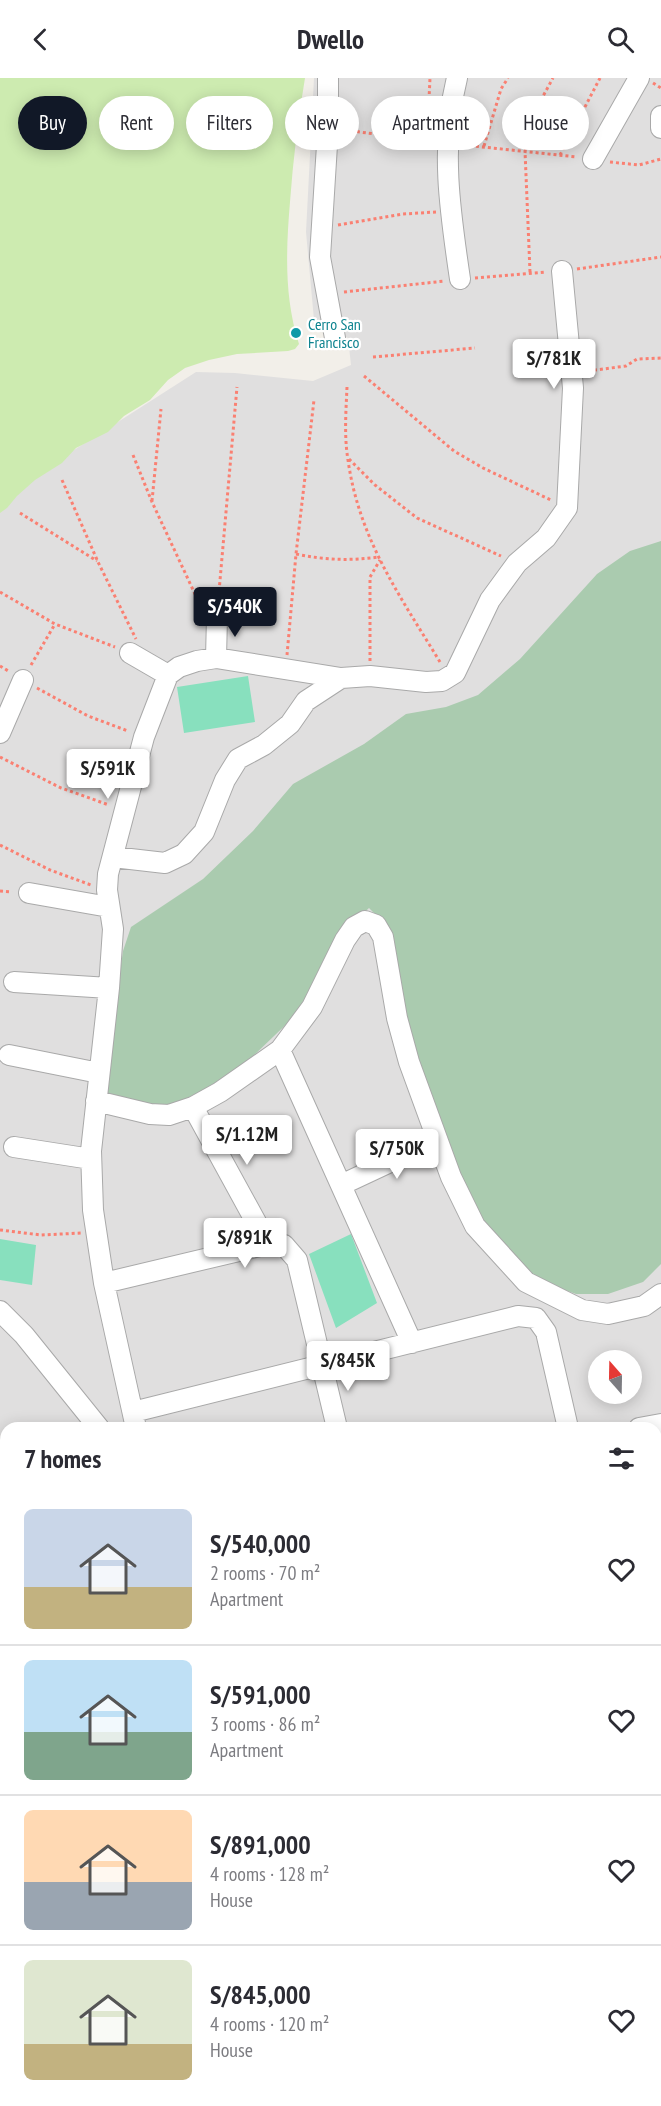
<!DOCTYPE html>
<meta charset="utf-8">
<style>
body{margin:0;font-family:"PT Sans Narrow",sans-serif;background:#f2f2f3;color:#2b2b33;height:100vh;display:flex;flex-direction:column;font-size:22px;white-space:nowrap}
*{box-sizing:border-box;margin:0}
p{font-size:20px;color:#7c7c81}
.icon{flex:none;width:33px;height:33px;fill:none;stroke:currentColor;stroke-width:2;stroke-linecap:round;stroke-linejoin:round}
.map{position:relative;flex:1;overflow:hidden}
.details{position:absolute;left:0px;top:1344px;width:662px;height:684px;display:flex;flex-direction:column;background:#fff;border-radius:18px 18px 0 0;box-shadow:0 3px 15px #0003}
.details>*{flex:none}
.hud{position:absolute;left:18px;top:18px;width:626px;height:54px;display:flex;gap:12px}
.needle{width:39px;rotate:340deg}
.fabs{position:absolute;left:588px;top:1272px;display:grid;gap:12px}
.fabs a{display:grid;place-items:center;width:54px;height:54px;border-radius:50%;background:#fff;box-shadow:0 3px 15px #0003;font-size:30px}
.price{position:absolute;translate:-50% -51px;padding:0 14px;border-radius:6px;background:#fff;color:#222;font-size:20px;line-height:39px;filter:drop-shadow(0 2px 3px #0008)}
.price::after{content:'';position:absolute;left:50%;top:36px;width:18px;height:14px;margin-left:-9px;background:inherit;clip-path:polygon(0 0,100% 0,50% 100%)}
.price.current{background:#111827;color:#fff}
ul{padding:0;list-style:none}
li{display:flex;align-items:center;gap:18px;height:150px;padding:0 24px}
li+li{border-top:2px solid #e1e1e2}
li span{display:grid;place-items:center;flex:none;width:168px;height:120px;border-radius:9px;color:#555}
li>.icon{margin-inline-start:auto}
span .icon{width:72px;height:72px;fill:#fffc;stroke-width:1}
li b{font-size:26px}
h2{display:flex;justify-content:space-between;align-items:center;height:72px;padding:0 24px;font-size:26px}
.pill{padding:0 21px;border-radius:27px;background:#fff;box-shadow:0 3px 15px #0003;font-size:21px;line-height:54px}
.pill.current{background:#111827;color:#fff}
header{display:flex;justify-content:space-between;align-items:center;height:78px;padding:0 24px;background:#fff;font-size:27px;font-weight:800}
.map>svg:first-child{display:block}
</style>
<header><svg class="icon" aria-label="back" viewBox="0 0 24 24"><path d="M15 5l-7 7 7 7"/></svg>Dwello<svg class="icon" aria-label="search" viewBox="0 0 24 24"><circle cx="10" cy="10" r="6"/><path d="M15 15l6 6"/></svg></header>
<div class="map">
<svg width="661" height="2028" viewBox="0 0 661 2028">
<rect width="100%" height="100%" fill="#f2efe9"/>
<path fill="#e0dfdf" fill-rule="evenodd" d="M314,0H661V2028H0V432L10,413L196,294L235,295L313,303L351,287L348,260L314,242L306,154ZM598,1282H632V1316H598ZM6,1350H656V2022H6Z"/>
<path fill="#cdebb0" d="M0,0H305C298,41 293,82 290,124C286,172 284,219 299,266L295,271L288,273L237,276L209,282L185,290L168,302L150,322L124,338L108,354L76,370L62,385L35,402L17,418L7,430L0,435Z"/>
<path fill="#aacbaf" d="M661,463V1186L643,1204L608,1216H576L540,1203L514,1184L480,1147L453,1091L421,996L379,840L369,830L351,847L299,934L226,1004L169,1033L102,1021L123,873L131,849L203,801L253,753L293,706L364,666L406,636L446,629L478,617L520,581L597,496L630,473Z"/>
<path fill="#88e0be" d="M248,598L255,644L184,655L177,609Z
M351,1156L377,1225L336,1250L309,1176Z
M0,1161L36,1167L32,1207L0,1202Z"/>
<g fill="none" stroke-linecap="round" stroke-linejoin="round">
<g stroke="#a9a9a9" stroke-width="22">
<path id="minor" d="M328,0V51L320,179L335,260
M457,0C440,67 450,134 460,201
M661,38V50
M593,81L639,0
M130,575L168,597
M216,580L217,539
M0,655L23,602
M113,779L165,785L184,776L204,754L225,702L238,681L264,667L290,646L306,623L341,600
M29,815L109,829
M14,904L109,910
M280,972L412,1265
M9,977L99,995
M96,1023L150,1036L169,1037L193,1029L220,1014L280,972L312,929L345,862L354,849L365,843L376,847L383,859L397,940L409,984L451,1099L475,1148L526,1204L582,1232L608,1236L644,1228L661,1216
M193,1029L268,1166
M14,1069L91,1081
M341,1107L437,1062
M104,1205L268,1166L284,1167L297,1182L337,1350
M0,1233L24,1257L99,1350
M536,1240L546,1254L568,1350
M133,1334L518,1238L536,1240
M136,1350L104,1205L93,1132L91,1073L109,910L113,851L107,812L108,796L144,659L168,597L179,589L197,583L216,580L341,600L370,598L426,604L442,603L455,595L490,522L517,485L546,460L567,430L573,310L562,193
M639,1350L661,1346
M656,1483L661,1482
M656,1613L661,1612
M656,1738L661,1763
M656,1950L661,1953
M656,2019L661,2008
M315,2022L326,2028
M548,2022L559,2028
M74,2028L75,2022
M177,2028L180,2022
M414,2028L418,2022"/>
</g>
<path stroke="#fa8072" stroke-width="3" stroke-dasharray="3 3" stroke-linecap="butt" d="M653,5L661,10
M345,52L434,64
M427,64L430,0
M464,67L577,79
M484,68L501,11L508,0
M560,77L600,0
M610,84L639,87L661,81
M338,147L403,136L436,134
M577,191L661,179
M530,194L525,73L542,20L553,0
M475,200L546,194
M344,214L445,203
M373,279L475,270
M588,293L626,288L637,281L661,280
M364,298L454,373L483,390L551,422
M347,309C346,333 344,358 348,382C359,461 400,518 440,584
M133,377L152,424L202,531
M349,381L375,407L417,440L501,478
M62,402L98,484L136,561
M152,423L161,331
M20,435L97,483
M296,476C325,482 350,483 379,479
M0,514L55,546L115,569
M218,525L237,309
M287,577L296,476L314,322
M370,583V499L380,482
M31,587L55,546
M0,588L10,594
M37,610L88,638L128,653
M0,679L61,710L109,727
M0,767L50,792L91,807
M0,813L12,814
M0,1152L41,1157L82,1155
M0,1397L4,1395V1372
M0,1500L6,1499
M0,1588L6,1584
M0,1799L6,1778
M0,1917L6,1942"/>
<use href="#minor" stroke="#fff" stroke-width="20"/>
</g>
<circle fill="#0f9aa8" stroke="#fff" stroke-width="2" cx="296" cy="255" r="6"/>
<g text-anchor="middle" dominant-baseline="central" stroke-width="4.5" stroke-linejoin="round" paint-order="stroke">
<g font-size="16" fill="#0d838f" stroke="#fff" text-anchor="start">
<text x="308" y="246">Cerro San<tspan x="308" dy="18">Francisco</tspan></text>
</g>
</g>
</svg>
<div class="fabs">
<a><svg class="needle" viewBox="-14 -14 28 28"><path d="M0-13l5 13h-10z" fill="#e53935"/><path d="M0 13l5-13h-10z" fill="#7c7c81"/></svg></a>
</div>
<b class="price" style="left:554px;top:312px">S/781K</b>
<b class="price current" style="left:235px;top:560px">S/540K</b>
<b class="price" style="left:108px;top:722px">S/591K</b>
<b class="price" style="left:247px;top:1088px">S/1.12M</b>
<b class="price" style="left:397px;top:1102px">S/750K</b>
<b class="price" style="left:245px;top:1191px">S/891K</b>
<b class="price" style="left:348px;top:1314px">S/845K</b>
<div class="hud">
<a class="pill current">Buy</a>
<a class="pill">Rent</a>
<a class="pill">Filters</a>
<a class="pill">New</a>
<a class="pill">Apartment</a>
<a class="pill">House</a>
</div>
<section class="details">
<h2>7 homes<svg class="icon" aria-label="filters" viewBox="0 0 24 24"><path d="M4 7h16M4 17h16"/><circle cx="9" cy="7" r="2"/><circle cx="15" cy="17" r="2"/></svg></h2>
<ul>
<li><span style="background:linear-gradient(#c9d6e8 65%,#c2b280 0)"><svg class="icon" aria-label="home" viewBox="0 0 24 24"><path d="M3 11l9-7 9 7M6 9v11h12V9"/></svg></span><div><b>S/540,000</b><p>2 rooms · 70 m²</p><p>Apartment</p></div><svg class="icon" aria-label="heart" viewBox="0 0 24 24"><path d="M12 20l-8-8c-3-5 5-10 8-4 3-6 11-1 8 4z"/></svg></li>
<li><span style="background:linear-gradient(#bfe0f5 60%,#7fa58c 0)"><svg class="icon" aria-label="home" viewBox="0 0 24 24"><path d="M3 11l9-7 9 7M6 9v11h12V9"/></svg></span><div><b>S/591,000</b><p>3 rooms · 86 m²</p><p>Apartment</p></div><svg class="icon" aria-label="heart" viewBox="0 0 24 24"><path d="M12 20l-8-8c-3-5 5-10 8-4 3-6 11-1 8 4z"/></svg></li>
<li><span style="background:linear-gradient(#ffd9b3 60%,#9aa5b1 0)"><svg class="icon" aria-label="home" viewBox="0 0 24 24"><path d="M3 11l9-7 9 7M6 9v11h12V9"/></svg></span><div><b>S/891,000</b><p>4 rooms · 128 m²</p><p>House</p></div><svg class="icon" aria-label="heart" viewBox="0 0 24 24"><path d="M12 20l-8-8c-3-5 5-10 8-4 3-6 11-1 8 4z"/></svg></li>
<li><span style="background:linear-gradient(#dfe7d0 70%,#c2b280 0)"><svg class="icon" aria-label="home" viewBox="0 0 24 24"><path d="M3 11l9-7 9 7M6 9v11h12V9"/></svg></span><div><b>S/845,000</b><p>4 rooms · 120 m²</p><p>House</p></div><svg class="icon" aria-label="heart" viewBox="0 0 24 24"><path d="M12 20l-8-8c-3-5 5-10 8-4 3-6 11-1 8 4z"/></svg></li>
</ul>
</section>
</div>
